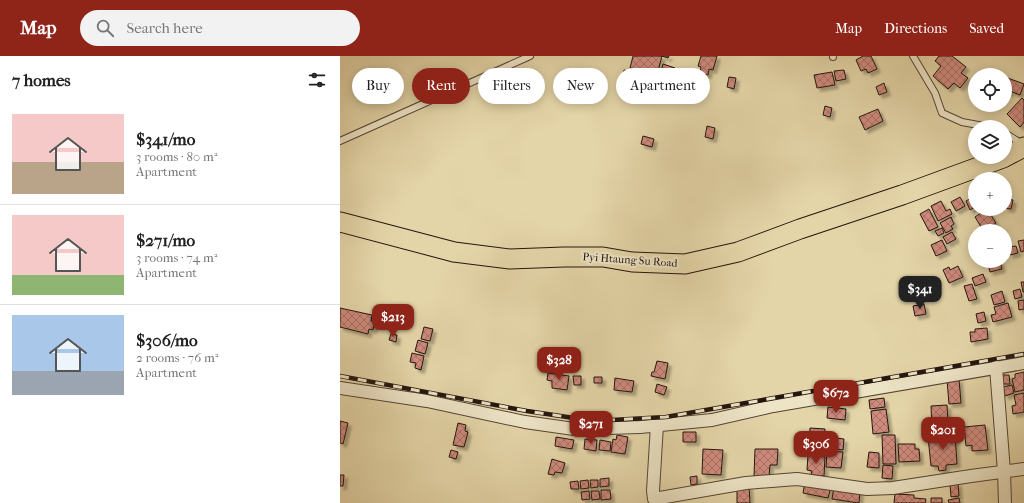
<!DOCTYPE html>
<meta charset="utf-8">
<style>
body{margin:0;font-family:"IM FELL French Canon",serif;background:#f2f2f2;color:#222;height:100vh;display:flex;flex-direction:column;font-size:15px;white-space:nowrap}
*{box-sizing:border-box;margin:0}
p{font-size:13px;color:#767676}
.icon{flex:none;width:22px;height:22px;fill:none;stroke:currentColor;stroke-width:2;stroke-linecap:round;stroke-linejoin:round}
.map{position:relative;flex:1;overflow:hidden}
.panel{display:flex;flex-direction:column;background:#fff;width:340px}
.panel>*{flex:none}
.top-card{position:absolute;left:12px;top:12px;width:380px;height:36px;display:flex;gap:8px}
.controls{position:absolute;left:628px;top:12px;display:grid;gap:8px}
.controls a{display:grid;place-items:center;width:44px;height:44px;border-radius:50%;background:#fff;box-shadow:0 2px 10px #0003;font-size:20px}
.price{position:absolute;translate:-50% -34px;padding:0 9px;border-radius:8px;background:#8f2418;color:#fff;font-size:13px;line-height:26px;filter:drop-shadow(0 1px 2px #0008)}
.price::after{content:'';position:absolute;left:50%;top:24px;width:12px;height:9px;margin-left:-6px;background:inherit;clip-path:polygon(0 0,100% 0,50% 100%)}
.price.on{background:#222;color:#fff}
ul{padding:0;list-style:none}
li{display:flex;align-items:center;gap:12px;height:100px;padding:0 12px}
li+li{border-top:1px solid #e0e0e0}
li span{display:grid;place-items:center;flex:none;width:112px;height:80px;border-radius:0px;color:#555}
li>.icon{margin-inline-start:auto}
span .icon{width:48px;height:48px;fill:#fffc;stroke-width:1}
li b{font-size:17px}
h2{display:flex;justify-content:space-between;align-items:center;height:48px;padding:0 12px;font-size:17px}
.tag{padding:0 14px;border-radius:18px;background:#fff;box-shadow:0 2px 10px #0003;font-size:14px;line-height:36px}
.tag.on{background:#8f2418;color:#fff}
header{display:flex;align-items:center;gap:24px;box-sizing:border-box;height:56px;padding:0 20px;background:#8f2418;color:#fff}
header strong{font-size:19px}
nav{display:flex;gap:22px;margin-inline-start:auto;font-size:14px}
.search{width:280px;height:36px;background:#f2f2f2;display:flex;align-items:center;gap:10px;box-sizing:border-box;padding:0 14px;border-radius:22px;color:#767676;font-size:15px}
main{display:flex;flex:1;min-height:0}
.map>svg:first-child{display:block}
</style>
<header>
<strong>Map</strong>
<div class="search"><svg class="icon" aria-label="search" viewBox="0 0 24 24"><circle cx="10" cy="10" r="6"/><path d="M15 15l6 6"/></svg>Search here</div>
<nav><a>Map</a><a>Directions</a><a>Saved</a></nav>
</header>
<main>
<section class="panel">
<h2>7 homes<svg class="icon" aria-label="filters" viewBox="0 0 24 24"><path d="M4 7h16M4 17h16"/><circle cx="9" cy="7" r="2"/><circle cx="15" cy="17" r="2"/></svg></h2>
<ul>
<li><span style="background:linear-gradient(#f6c9c9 60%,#b9a48a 0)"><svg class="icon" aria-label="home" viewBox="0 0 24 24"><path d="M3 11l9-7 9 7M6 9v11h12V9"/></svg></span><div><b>$341/mo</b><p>3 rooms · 80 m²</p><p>Apartment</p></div></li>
<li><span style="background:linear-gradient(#f6c9c9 75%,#8fb573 0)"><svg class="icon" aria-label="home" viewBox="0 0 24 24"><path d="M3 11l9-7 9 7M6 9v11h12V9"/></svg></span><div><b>$271/mo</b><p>3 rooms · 74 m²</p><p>Apartment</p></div></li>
<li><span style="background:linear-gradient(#a9c7e8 70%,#9aa5b1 0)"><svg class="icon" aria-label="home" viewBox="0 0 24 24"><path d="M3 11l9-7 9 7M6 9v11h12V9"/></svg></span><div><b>$306/mo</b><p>2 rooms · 76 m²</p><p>Apartment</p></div></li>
</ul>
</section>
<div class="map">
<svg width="684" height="447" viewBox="0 0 684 447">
<defs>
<pattern id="building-cross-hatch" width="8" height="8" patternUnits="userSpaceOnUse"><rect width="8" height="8" fill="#cf8b7d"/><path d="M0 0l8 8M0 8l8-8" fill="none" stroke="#a87065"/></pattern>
<filter id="shadow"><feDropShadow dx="3.5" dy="3.5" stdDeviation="1" flood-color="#0004"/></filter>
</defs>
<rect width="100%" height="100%" fill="#e4d5a8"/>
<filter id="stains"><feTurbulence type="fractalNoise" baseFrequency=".005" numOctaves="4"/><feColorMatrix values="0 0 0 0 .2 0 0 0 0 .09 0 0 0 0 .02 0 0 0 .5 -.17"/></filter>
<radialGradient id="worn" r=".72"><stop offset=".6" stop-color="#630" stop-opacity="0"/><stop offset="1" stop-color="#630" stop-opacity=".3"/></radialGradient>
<path fill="url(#building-cross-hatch)" stroke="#24150f" filter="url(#shadow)" d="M293,0H329L328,2L322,0L317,19L290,12Z
M361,0H377L373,14L369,13L368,19L360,17L361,11L358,10Z
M523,0H531L537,13L528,17L526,13L521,15L516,4Z
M599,0H612L626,11L621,17L628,22L620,32L614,27L608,33L593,20L601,10L595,5Z
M323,8L335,12L333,23L320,20Z
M284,14L296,17L294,24L282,21Z
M504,14L506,23L496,25L494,15Z
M492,16L495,29L477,32L474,19Z
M650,16L659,19H649Z
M320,21L326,23L324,32L318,30Z
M389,21L396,22L394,33L387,31Z
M665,21L684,28L680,39L670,35L669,37L665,36Z
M544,27L547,36L539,39L536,31Z
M682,42L684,44V66L680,71L667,58Z
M485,50L492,52L490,61L483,59Z
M538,53L543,65L525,74L519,61Z
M367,70L375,72L373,83L365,81Z
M303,80L314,83L312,91L301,88Z
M635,140V151L630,154L626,145Z
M620,141L625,150L616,155L611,146Z
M665,142L673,144L671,153L665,152Z
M601,145L606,155L610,153L612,158L598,165L591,150Z
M589,153L598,171L589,175L580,158Z
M647,153L656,167L643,174L635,161Z
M611,161L614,168L611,170L613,173L606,177L600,167Z
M602,172L604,177L598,180L595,175Z
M612,176L616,183L607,188L603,181Z
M602,184L607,195L596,200L591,189Z
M635,184V192L631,187Z
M684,184V195L681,196L678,185Z
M676,190L678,197L670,199L668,191Z
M660,205L662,213L650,216L648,208Z
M618,210L623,221L609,227L603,214L609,211L610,214Z
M643,218L646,226L635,230L632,222Z
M681,226H684V236H683Z
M632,228L637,243L629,245L624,230Z
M680,233L682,241L675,243L673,235Z
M662,235L665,246L654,249L651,239Z
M684,244V253L679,254L678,245Z
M668,247L672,261L653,266L651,259L656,258L654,251Z
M584,248L586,258L575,260L573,250Z
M0,252L32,259L31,265L35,266L33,274L29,273L28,278L0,271Z
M644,256L646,265L638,267L636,258Z
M84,271L93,273L90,285L81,283Z
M647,272L648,283L631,286L630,276H635V273Z
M51,278L57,279L56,286L49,284Z
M78,284L88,287L85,298L75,295Z
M72,297L84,300L81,314L75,312L76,307L70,306Z
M317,305L328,307L325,323L311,320L312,316H314Z
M684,316V334L675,336L672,323L675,322V318Z
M208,317L229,320L227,334L212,332V325L207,324Z
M662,319H669L670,328H663Z
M233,320H241V329H234Z
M254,321H262V327H254Z
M275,322L294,325L292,336L274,334Z
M619,323L621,347L609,348L607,324Z
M317,328L327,331L324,339L315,336Z
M672,329L674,337L665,340L663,331Z
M684,337V356L673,358L672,350L676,349L674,339Z
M544,342L545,351L530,353L529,344Z
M607,349L608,366H599V373H592L591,350Z
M488,351L506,353L505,364L487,362Z
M546,353L549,376L533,378L531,355Z
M0,365L8,367L3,388L0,387Z
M118,367L126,369L125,375L128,376L124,391L113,389Z
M645,369L648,394L632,395V389L626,390L624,371Z
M470,372L485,373L484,392H469Z
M343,376H356V386H343Z
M615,378L617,408L606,409V414L599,415L598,410H591L588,381Z
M277,379L288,381L285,398L271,396L273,383L276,384Z
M542,379H555L556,408H543Z
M216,381L234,384L232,393L215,390Z
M487,381L504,383L503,394L486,392Z
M245,383L257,384L256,395L244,393Z
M260,384L271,386L270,395L259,394Z
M558,388H575V393H579L580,405L559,406Z
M363,393L383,394L381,419L362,418Z
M415,393H438L437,409H430L429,421L414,420Z
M111,394L118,396L116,403L109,401Z
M487,395L503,396L501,412L486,411Z
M529,396L539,397V412L527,411Z
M468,399L485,401L484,420L471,419L472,415L467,414Z
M212,403L225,407L222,417L215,416L214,419L208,418Z
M543,409L553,410L552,423L542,422Z
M0,419H4L3,430H0Z
M357,420V428L351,429L350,421Z
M269,422V430L260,431V423Z
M248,424L249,432L241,433L240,425Z
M250,424H258V431L251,432Z
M238,425L239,433H231L230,426Z
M465,426L491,431L488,442L463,437Z
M618,427L619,440L611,441L610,428Z
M409,430L410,447H397V431Z
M494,431L520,435L519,447L492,443Z
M261,434H270L271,443L261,444Z
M249,435L250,443L242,444L241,436Z
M251,435H259L260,443L252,444Z
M555,438L574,439V442L586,443L585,447H554Z
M591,442H602V447H591Z
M619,442L620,447H609L608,444Z"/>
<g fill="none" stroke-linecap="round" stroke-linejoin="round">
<g stroke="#544535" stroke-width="8">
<path id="service" d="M573,0L595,37L602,57L622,66L649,71
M493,1V0
M665,77L682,88
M0,85L190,0"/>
</g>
<g stroke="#544535" stroke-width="14">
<path id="minor" d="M656,311L664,416L665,447
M0,332L87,345L185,366L234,373L300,371L372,364L433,350L684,307
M317,369L313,435L314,443L406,427L457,423L527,433L553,432L631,420L684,413"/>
</g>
<g stroke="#24150f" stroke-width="21">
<path id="trunk" d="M0,166L114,196L170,203L224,201H263L292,206L345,208L398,196L460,173L562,139L663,102L684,91"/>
</g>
<use href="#service" stroke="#ede4c6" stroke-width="6"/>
<use href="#minor" stroke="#ede4c6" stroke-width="12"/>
<use href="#trunk" stroke="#e4d5a8" stroke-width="19"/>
<g stroke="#24150f" stroke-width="4.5">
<path id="rail" d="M0,320L187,355L254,365L326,361L684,298"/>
</g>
<use href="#rail" stroke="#ede4c6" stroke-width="3" stroke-dasharray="9" stroke-linecap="butt"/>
</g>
<g text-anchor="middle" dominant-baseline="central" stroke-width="4" stroke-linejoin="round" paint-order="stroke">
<g font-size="11" fill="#24150f" stroke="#ede4c6">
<text transform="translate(290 204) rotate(4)">Pyi Htaung Su Road</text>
</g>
</g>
<rect width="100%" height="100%" filter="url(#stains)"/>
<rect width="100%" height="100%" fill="url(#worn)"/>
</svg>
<div class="controls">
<a><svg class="icon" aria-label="locate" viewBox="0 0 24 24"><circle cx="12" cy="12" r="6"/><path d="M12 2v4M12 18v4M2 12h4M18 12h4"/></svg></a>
<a><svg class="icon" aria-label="layers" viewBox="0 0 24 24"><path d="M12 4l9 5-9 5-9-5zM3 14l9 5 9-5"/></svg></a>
<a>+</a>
<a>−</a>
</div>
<b class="price on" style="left:580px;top:254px">$341</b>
<b class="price" style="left:53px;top:282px">$213</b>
<b class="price" style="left:219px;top:325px">$328</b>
<b class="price" style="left:496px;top:358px">$672</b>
<b class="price" style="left:251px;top:389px">$271</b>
<b class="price" style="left:603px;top:395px">$201</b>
<b class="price" style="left:476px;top:409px">$306</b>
<div class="top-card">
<a class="tag">Buy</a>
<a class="tag on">Rent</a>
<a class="tag">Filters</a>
<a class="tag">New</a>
<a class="tag">Apartment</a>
</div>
</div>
</main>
